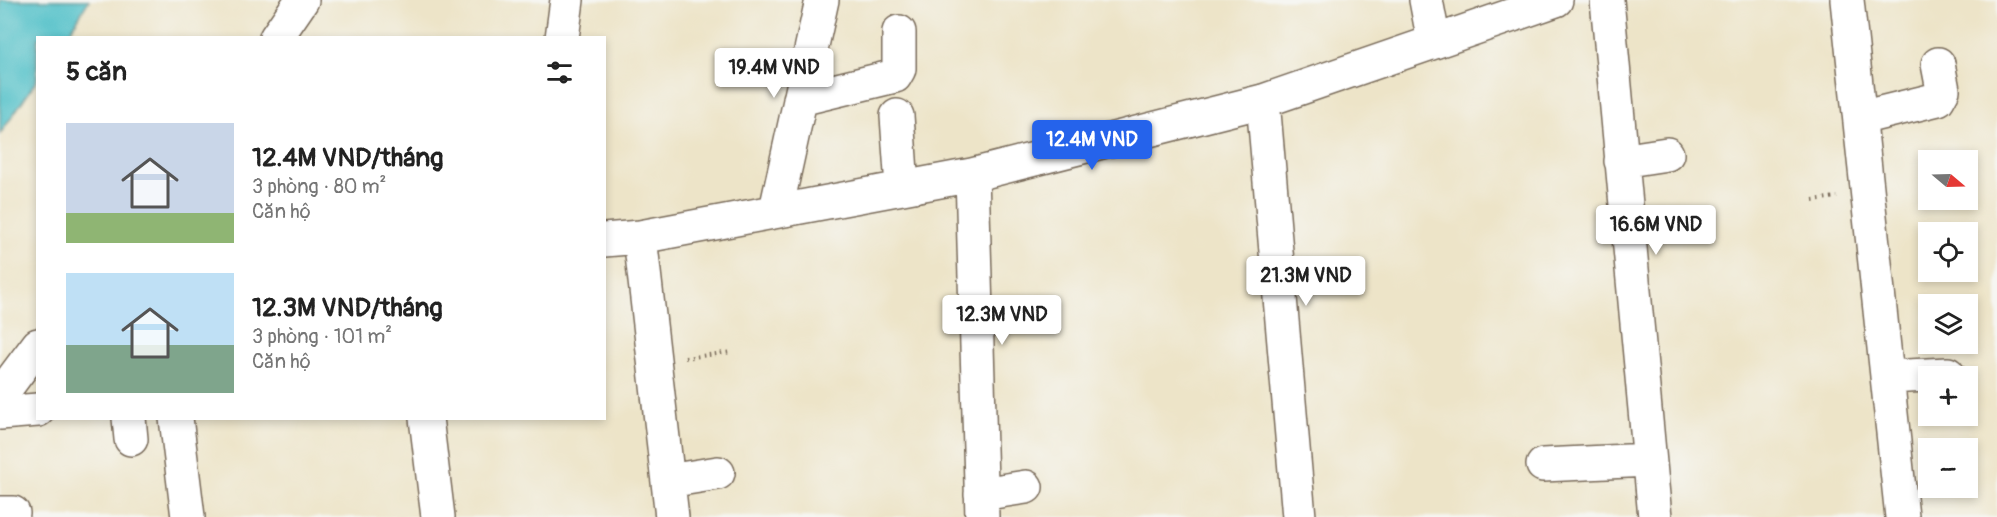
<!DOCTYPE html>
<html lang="vi">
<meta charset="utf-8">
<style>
body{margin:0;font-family:Pangolin,sans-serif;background:#f6f6f6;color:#222;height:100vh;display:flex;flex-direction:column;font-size:22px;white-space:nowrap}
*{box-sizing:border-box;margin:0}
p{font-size:20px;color:#767676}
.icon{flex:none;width:33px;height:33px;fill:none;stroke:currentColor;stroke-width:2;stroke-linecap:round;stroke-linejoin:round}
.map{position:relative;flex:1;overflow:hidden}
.panel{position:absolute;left:36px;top:36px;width:570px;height:384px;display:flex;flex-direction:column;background:#fff;border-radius:0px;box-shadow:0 3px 9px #0003}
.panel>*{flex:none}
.needle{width:39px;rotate:109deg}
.fabs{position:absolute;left:1918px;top:150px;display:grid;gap:12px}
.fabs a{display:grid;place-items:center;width:60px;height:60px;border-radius:0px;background:#fff;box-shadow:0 3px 9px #0003;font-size:30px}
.price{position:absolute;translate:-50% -51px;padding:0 14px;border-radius:6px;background:#fff;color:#222;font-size:20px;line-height:39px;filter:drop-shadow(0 2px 3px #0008)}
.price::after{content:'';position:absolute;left:50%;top:36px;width:18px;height:14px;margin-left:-9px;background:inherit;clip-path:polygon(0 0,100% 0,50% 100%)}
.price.active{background:#2563eb;color:#fff}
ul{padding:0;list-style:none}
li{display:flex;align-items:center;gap:18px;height:150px;padding:0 30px}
li span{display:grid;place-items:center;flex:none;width:168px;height:120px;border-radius:0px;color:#555}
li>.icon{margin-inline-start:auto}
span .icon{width:72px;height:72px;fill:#fffc;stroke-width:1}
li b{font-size:26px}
h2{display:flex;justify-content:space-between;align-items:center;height:72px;padding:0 30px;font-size:26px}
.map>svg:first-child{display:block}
</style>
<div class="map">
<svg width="1997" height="517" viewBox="0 0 1997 517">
<rect width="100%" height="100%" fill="#f6f6f2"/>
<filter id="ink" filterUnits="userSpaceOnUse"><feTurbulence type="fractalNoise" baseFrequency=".0167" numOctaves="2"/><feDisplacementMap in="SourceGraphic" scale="12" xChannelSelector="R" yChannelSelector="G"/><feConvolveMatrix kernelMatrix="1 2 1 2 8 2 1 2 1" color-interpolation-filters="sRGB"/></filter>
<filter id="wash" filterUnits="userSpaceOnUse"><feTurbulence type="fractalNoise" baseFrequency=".008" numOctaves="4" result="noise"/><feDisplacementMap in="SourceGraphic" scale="24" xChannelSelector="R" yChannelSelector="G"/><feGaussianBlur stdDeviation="1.35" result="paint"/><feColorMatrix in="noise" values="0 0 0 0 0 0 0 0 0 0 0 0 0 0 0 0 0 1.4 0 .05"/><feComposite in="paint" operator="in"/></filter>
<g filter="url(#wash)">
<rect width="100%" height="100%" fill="#ede4c8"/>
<path fill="#53c1c9" stroke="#477674" stroke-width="1.5" d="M0,0H89L67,37L38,38L37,80L0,134Z"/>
</g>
<g filter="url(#ink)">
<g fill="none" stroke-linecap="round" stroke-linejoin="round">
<g stroke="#796b5a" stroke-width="36">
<path id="minor" d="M1426,0L1434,42
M1607,0L1655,517
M1847,0L1902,517
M276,38L302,0
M562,38L567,0
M800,99L895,76L899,69V32
M1263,101L1299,517
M897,116L902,187
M1860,118L1938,99L1943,90L1938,64
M1621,161L1667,154
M972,175L982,517
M776,210L822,0
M640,237L672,517
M604,240L640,237L972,175L1263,101L1556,0
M1887,377L1948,374
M0,396L38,345
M0,413L38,410
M129,418L131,439
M176,418L188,517
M426,418L438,517
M1543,465L1649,460
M668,481L718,473
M981,494L1026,487
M0,513H13"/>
</g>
<path stroke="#796b5a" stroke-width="4" stroke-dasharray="1.5 4.5" stroke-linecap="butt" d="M1813,200L1837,197
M685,358L732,352"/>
<use href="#minor" stroke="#fff" stroke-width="33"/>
</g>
</g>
</svg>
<div class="fabs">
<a><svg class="needle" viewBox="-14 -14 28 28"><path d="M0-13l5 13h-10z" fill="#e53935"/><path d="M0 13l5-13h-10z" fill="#767676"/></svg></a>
<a><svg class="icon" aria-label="locate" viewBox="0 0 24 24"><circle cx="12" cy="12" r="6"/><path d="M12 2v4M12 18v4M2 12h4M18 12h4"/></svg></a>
<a><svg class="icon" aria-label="layers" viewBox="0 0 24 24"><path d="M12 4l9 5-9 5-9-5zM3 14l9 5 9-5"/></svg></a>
<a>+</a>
<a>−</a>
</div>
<b class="price" style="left:774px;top:99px">19.4M VND</b>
<b class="price active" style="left:1092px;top:171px">12.4M VND</b>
<b class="price" style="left:1656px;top:256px">16.6M VND</b>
<b class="price" style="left:1306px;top:307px">21.3M VND</b>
<b class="price" style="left:1002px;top:346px">12.3M VND</b>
<section class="panel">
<h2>5 căn<svg class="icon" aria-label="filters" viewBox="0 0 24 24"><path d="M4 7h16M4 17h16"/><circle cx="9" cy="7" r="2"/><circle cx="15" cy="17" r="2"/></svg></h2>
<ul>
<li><span style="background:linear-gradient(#c9d6e8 75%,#8fb573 0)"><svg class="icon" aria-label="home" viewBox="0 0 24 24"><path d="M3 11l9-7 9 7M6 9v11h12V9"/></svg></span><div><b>12.4M VND/tháng</b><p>3 phòng · 80 m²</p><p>Căn hộ</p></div></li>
<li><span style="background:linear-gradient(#bfe0f5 60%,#7fa58c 0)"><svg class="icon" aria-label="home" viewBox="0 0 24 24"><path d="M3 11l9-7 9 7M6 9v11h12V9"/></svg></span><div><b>12.3M VND/tháng</b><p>3 phòng · 101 m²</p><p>Căn hộ</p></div></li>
</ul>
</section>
</div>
